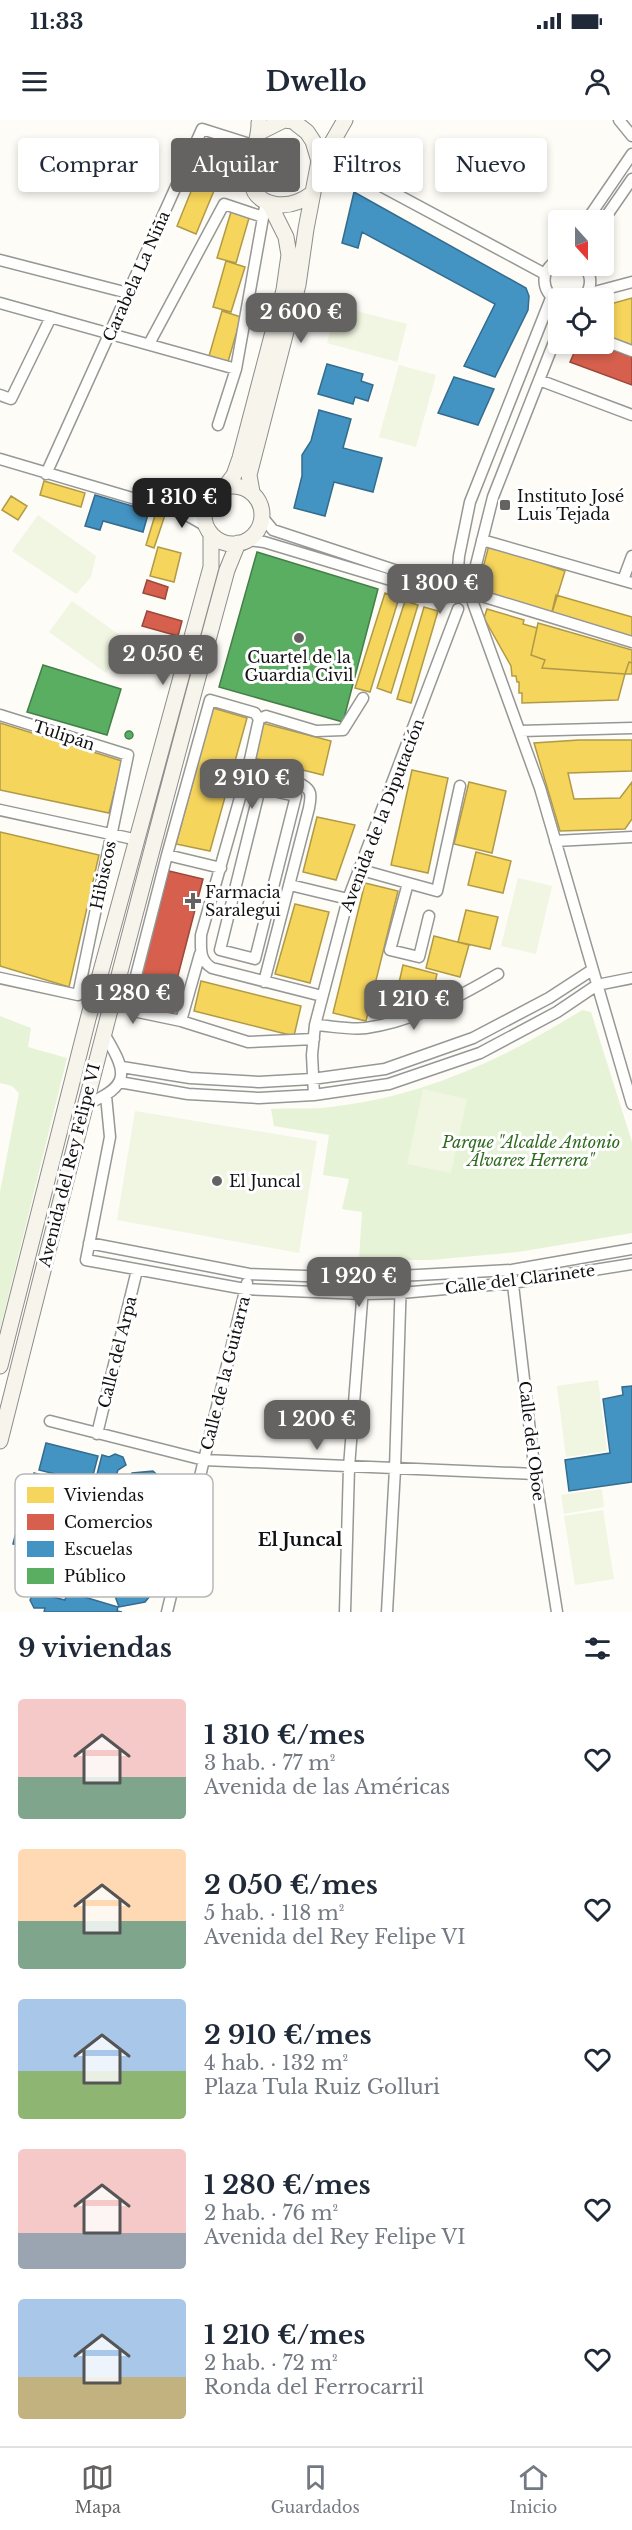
<!DOCTYPE html>
<html lang="es">
<meta charset="utf-8">
<style>
body{margin:0;font-family:"Libre Baskerville",serif;background:#f6f6f7;color:#1f2937;height:100vh;display:flex;flex-direction:column;font-size:22px;white-space:nowrap}
*{box-sizing:border-box;margin:0}
p{font-size:20px;color:#747a83}
.icon{flex:none;width:33px;height:33px;fill:none;stroke:currentColor;stroke-width:2;stroke-linecap:round;stroke-linejoin:round}
.map{position:relative;height:1492px;overflow:hidden}
.drawer{display:flex;flex-direction:column;background:#fff;flex:1}
.drawer>*{flex:none}
.guide{position:absolute;left:18px;top:18px;width:597px;height:54px;display:flex;gap:12px}
.needle{width:39px;rotate:159deg}
.fabs{position:absolute;left:548px;top:90px;display:grid;gap:12px}
.fabs a{display:grid;place-items:center;width:66px;height:66px;border-radius:6px;background:#fff;box-shadow:0 3px 9px #0003;font-size:30px}
.price{position:absolute;translate:-50% -51px;padding:0 14px;border-radius:12px;background:#646362;color:#fff;font-size:20px;line-height:39px;filter:drop-shadow(0 2px 3px #0008)}
.price::after{content:'';position:absolute;left:50%;top:36px;width:18px;height:14px;margin-left:-9px;background:inherit;clip-path:polygon(0 0,100% 0,50% 100%)}
.price.current{background:#222;color:#fff}
ul{padding:0;list-style:none}
li{display:flex;align-items:center;gap:18px;height:150px;padding:0 18px}
li span{display:grid;place-items:center;flex:none;width:168px;height:120px;border-radius:6px;color:#555}
li>.icon{margin-inline-start:auto}
span .icon{width:72px;height:72px;fill:#fffc;stroke-width:1}
li b{font-size:26px}
h2{display:flex;justify-content:space-between;align-items:center;height:72px;padding:0 18px;font-size:26px}
.tag{padding:0 21px;border-radius:6px;background:#fff;box-shadow:0 3px 9px #0003;font-size:21px;line-height:54px}
.tag.current{background:#646362;color:#fff}
.status{display:flex;justify-content:space-between;align-items:center;height:42px;padding:0 30px;background:#fff;direction:ltr}
.status svg{height:16px;fill:currentColor}
header{display:flex;justify-content:space-between;align-items:center;height:78px;padding:0 18px;background:#fff;font-size:27px;font-weight:700}
.tab-bar{display:flex;justify-content:space-around;align-items:center;height:84px;border-top:2px solid #e0e1e3;background:#fff;font-size:16px;color:#747a83}
.tab-bar a{display:grid;justify-items:center;gap:3px}
.tab-bar .current{color:#646362}
.map>svg:first-child{display:block}
</style>
<div class="status"><b>11:33</b><svg viewBox="0 0 49 12"><path d="M0 12V9h3v3zM5 12V6h3v6zM10 12V3h3v9zM15 12V0h3v12zM26 1h20v11H26zM47 4h2v5h-2z"/></svg></div>
<header><svg class="icon" aria-label="menu" viewBox="0 0 24 24"><path d="M4 6h16M4 12h16M4 18h16"/></svg>Dwello<svg class="icon" aria-label="person" viewBox="0 0 24 24"><circle cx="12" cy="8" r="4"/><path d="M4 21q1-7 8-7t8 7"/></svg></header>
<div class="map">
<svg width="632" height="1492" viewBox="0 0 632 1492">
<rect width="100%" height="100%" fill="#fdfcf7"/>
<path fill="#e7f3d7" d="M582,890L591,892L632,1022V1113L518,1132L431,1140H359L362,1092L342,1089L349,1059L323,1055L329,1015L274,1006L271,989C288,988 305,989 322,988C418,979 501,941 582,890Z
M0,896L31,908L28,927L67,938L0,1210V1072L19,973L12,966L0,963Z"/>
<path fill="#f0f6e1" d="M337,186L407,204L397,242L327,223Z
M399,245L436,255L416,327L379,317Z
M38,395L96,436L91,457L76,474L12,431Z
M72,481L128,521L106,553L49,512Z
M518,758L552,766L536,834L501,826Z
M423,969L467,979L451,1053L407,1044Z
M135,991L317,1021L299,1133L117,1100Z
M598,1260L607,1331L566,1337L557,1266Z
M602,1369L604,1387L564,1394L561,1375Z
M603,1390L614,1459L575,1465L564,1396Z"/>
<path fill="#f6d55c" stroke="#b19a46" stroke-width="1.5" d="M211,22L231,30L196,114L177,106Z
M231,92L249,98L236,143L217,138Z
M226,141L245,147L231,192L213,187Z
M632,178V226L603,216V186Z
M222,191L241,197L228,242L209,236Z
M44,361L85,373L81,387L40,375Z
M11,376L27,386L18,400L2,390Z
M156,392L165,395L154,428L146,425Z
M489,425L565,451L551,496L477,471Z
M158,427L181,433L174,462L150,456Z
M385,473L399,478L370,572L355,568Z
M556,475L632,497V519L551,496Z
M405,481L418,485L391,573L377,568Z
M424,487L438,491L411,583L397,579Z
M487,489L524,500L523,504L537,508L531,535L545,540L542,548L625,554L618,580L522,583V573H519V562H517L516,556H512L511,546L484,498Z
M538,503L632,530V543L629,542L625,554L542,548L545,540L531,535Z
M629,542L632,543V554H625Z
M213,588L247,598L210,731L176,724Z
M0,603L122,641L109,693L0,670Z
M262,603L331,621L323,655L254,638Z
M579,620H632V651L568,653L574,679L620,678L632,662V699L625,709L560,711L534,623Z
M412,650L448,658L428,753L391,745Z
M469,662L506,671L492,733L454,724Z
M317,697L355,705L336,760L303,752Z
M0,712L99,735L69,867L0,846Z
M476,732L511,741L503,773L468,765Z
M365,763L398,771L366,901L333,893Z
M295,784L329,792L310,863L275,854Z
M466,790L498,797L490,829L458,822Z
M434,816L469,825L460,857L426,848Z
M403,845L437,854L430,884L396,876Z
M201,861L301,886L294,916L194,891Z"/>
<path fill="#d6604d" stroke="#9b483b" stroke-width="1.5" d="M578,224H596L632,237V265L570,242Z
M147,460L168,467L165,479L143,473Z
M147,491L182,501L178,516L142,506Z
M169,751L203,759L168,894L133,885Z"/>
<path fill="#4393c3" stroke="#346c8e" stroke-width="1.5" d="M354,72L526,168L529,176L528,190L495,257L464,246L495,184L362,112L358,128L342,123Z
M327,244L363,254L361,261L373,265L368,281L355,277L353,284L318,274Z
M454,257L494,269L478,305L438,293Z
M319,290L351,299L343,328L382,338L373,372L334,362L325,396L294,388L302,356V335L311,321Z
M95,375L149,391L143,412L103,401L100,410L85,406Z
M632,1266V1362L569,1371L565,1340L610,1333L603,1279L623,1275L622,1267Z
M46,1323L98,1336L91,1363L39,1350Z
M115,1334L123,1337L126,1345L118,1350L116,1356L118,1366L110,1372L102,1370L101,1364L95,1362L102,1335L109,1337Z
M153,1351L176,1373L177,1386L167,1406L146,1416L150,1434L159,1439L157,1451L161,1463L155,1468H149L150,1476L145,1482L119,1487L115,1476L105,1475L99,1469L101,1453L92,1443L99,1436L97,1426L90,1418L97,1408L92,1398L106,1390L111,1384L110,1374L125,1367L132,1353Z
M34,1353L89,1368L80,1399L25,1384Z
M22,1389L88,1405L79,1440L13,1424Z
M82,1454L86,1460L81,1476L118,1487L117,1491L122,1492H44L45,1488H34L30,1480L35,1471H43L49,1476L65,1480L68,1468Z"/>
<path fill="#5aae61" stroke="#447f49" stroke-width="1.5" d="M257,432L378,469L343,602L219,567Z
M43,545L121,569L107,615L27,592Z
M125 615a4 4 0 1 1 8 0a4 4 0 1 1-8 0Z"/>
<g fill="none" stroke-linecap="round" stroke-linejoin="round">
<g stroke="#979795" stroke-width="13">
<path id="street" d="M619,0L632,16
M319,41L355,52L545,154
M587,100L632,34
M603,101L632,59
M0,140L128,173
M558,140C539,150 541,172 558,182
M584,146C592,156 592,166 585,176
M587,174L632,162
M0,183L236,249
M603,220L632,231
M149,224L224,84L263,97
M539,260L632,295
M0,275L11,279L51,197
M218,305L236,249L266,81
M0,339L183,393L206,406
M46,354L202,9L256,26
M179,389L205,387
M263,398L273,410L449,468
M247,420L264,422L447,477
M482,420L632,463
M623,460L632,436
M457,462L459,436L470,382L551,178
M471,465L493,377L558,212
M475,474L632,522
M473,483L540,668L632,984
M0,595L128,635L78,875L0,858
M520,611L632,608
M247,653L259,599L266,596L316,611L343,610L363,578
M260,668L296,676L255,839L220,830Z
M0,690L138,720
M555,721L632,717
M167,735L131,875L133,891L181,901L248,922L314,919
M221,748L167,735L210,580L255,593L259,599
M358,749L408,763L390,830L419,837L429,796
M408,763L437,771L460,666
M290,765L348,779
M264,862L309,688C310,683 311,677 310,673C305,658 261,653 247,653L201,815C201,829 199,840 212,848L322,876
M181,901L200,834
M315,905C332,906 350,910 366,908C414,901 457,878 498,854
M122,947L190,958L259,962L312,959L385,949L473,918L549,878L592,850
M119,962L188,974L259,978L314,975L389,964L480,933L557,892L597,865L632,858
M314,975L312,935L315,905L348,779L458,489
M106,976L110,1017L86,1140L245,1169L363,1174L401,1173L512,1163L632,1144
M84,985C133,966 127,952 103,912
M89,1123L249,1154L362,1158L512,1150L632,1129
M512,1156L535,1354L557,1492
M50,1301L204,1340L535,1354
M97,1314L137,1150
M167,1492L247,1163
M345,1492L349,1347L363,1168
M387,1492L395,1349L401,1157"/>
</g>
<g stroke="#8e8d8b" stroke-width="17">
<path id="secondary" d="M259,3C260,27 233,76 274,84C288,87 301,82 313,73
M317,33L330,26L345,0
M204 395a29 29 0 1 1 58 0a29 29 0 1 1-58 0Z
M225,367L234,355L240,338L284,170L289,135L286,117L269,83
M252,372L249,355L298,165L306,109L319,41L313,21L307,12L293,1L284,0L260,12
M0,1246L88,899L211,447V414
M0,1321C73,1030 148,740 227,450L238,423"/>
</g>
<use href="#street" stroke="#fffffe" stroke-width="10"/>
<use href="#secondary" stroke="#f6f4eb" stroke-width="15"/>
</g>
<g fill="#646362" stroke="#fff" stroke-width="2">
<rect x="499" y="379" width="12" height="12" rx="3"/>
<circle cx="299" cy="518" r="6"/>
<path d="M190 772h6v6h6v6h-6v6h-6v-6h-6v-6h6z"/>
<circle cx="217" cy="1061" r="6"/>
</g>
<g text-anchor="middle" dominant-baseline="central" stroke-width="6" stroke-linejoin="round" paint-order="stroke">
<g font-size="16" fill="#111" stroke="#fff">
<text transform="translate(136 156) rotate(-66)">Carabela La Niña</text>
<text transform="translate(64 615) rotate(18)">Tulipán</text>
<text transform="translate(382 695) rotate(-69)">Avenida de la Diputación</text>
<text transform="translate(103 755) rotate(-78)">Hibiscos</text>
<text transform="translate(69 1045) rotate(-76)">Avenida del Rey Felipe VI</text>
<text transform="translate(520 1159) rotate(-7)">Calle del Clarinete</text>
<text transform="translate(117 1232) rotate(-76)">Calle del Arpa</text>
<text transform="translate(225 1253) rotate(-76)">Calle de la Guitarra</text>
<text transform="translate(532 1321) rotate(83)">Calle del Oboe</text>
</g>
<g font-size="16" fill="#111" stroke="#fff" text-anchor="start">
<text x="517" y="376">Instituto José<tspan x="517" dy="18">Luis Tejada</tspan></text>
<text x="299" y="537" text-anchor="middle">Cuartel de la<tspan x="299" dy="18">Guardia Civil</tspan></text>
<text x="205" y="772">Farmacia<tspan x="205" dy="18">Saralegui</tspan></text>
<text x="229" y="1061">El Juncal</text>
</g>
<g font-size="16" font-style="italic" fill="#2f6b1f" stroke="#fff">
<text x="531" y="1022">Parque "Alcalde Antonio<tspan x="531" dy="18">Álvarez Herrera"</tspan></text>
</g>
<g font-size="18" font-weight="bold" fill="#111" stroke="#fff">
<text x="300" y="1420">El Juncal</text>
</g>
</g>
<rect x="15" y="1354" width="198" height="123" rx="9" fill="#fff" stroke="#b8b8b8" stroke-width="1.5"/>
<rect x="27" y="1367" width="27" height="16" fill="#f6d55c"/>
<rect x="27" y="1394" width="27" height="16" fill="#d6604d"/>
<rect x="27" y="1421" width="27" height="16" fill="#4393c3"/>
<rect x="27" y="1448" width="27" height="16" fill="#5aae61"/>
<g font-size="16" fill="#111">
<text x="64" y="1381">Viviendas</text>
<text x="64" y="1408">Comercios</text>
<text x="64" y="1435">Escuelas</text>
<text x="64" y="1462">Público</text>
</g>
</svg>
<div class="fabs">
<a><svg class="needle" viewBox="-14 -14 28 28"><path d="M0-13l5 13h-10z" fill="#e53935"/><path d="M0 13l5-13h-10z" fill="#747a83"/></svg></a>
<a><svg class="icon" aria-label="locate" viewBox="0 0 24 24"><circle cx="12" cy="12" r="6"/><path d="M12 2v4M12 18v4M2 12h4M18 12h4"/></svg></a>
</div>
<b class="price" style="left:301px;top:224px">2 600 €</b>
<b class="price current" style="left:182px;top:409px">1 310 €</b>
<b class="price" style="left:440px;top:495px">1 300 €</b>
<b class="price" style="left:163px;top:566px">2 050 €</b>
<b class="price" style="left:252px;top:690px">2 910 €</b>
<b class="price" style="left:133px;top:905px">1 280 €</b>
<b class="price" style="left:414px;top:911px">1 210 €</b>
<b class="price" style="left:359px;top:1188px">1 920 €</b>
<b class="price" style="left:317px;top:1331px">1 200 €</b>
<div class="guide">
<a class="tag">Comprar</a>
<a class="tag current">Alquilar</a>
<a class="tag">Filtros</a>
<a class="tag">Nuevo</a>
</div>
</div>
<section class="drawer">
<h2>9 viviendas<svg class="icon" aria-label="filters" viewBox="0 0 24 24"><path d="M4 7h16M4 17h16"/><circle cx="9" cy="7" r="2"/><circle cx="15" cy="17" r="2"/></svg></h2>
<ul>
<li><span style="background:linear-gradient(#f6c9c9 65%,#7fa58c 0)"><svg class="icon" aria-label="home" viewBox="0 0 24 24"><path d="M3 11l9-7 9 7M6 9v11h12V9"/></svg></span><div><b>1 310 €/mes</b><p>3 hab. · 77 m²</p><p>Avenida de las Américas</p></div><svg class="icon" aria-label="heart" viewBox="0 0 24 24"><path d="M12 20l-8-8c-3-5 5-10 8-4 3-6 11-1 8 4z"/></svg></li>
<li><span style="background:linear-gradient(#ffd9b3 60%,#7fa58c 0)"><svg class="icon" aria-label="home" viewBox="0 0 24 24"><path d="M3 11l9-7 9 7M6 9v11h12V9"/></svg></span><div><b>2 050 €/mes</b><p>5 hab. · 118 m²</p><p>Avenida del Rey Felipe VI</p></div><svg class="icon" aria-label="heart" viewBox="0 0 24 24"><path d="M12 20l-8-8c-3-5 5-10 8-4 3-6 11-1 8 4z"/></svg></li>
<li><span style="background:linear-gradient(#a9c7e8 60%,#8fb573 0)"><svg class="icon" aria-label="home" viewBox="0 0 24 24"><path d="M3 11l9-7 9 7M6 9v11h12V9"/></svg></span><div><b>2 910 €/mes</b><p>4 hab. · 132 m²</p><p>Plaza Tula Ruiz Golluri</p></div><svg class="icon" aria-label="heart" viewBox="0 0 24 24"><path d="M12 20l-8-8c-3-5 5-10 8-4 3-6 11-1 8 4z"/></svg></li>
<li><span style="background:linear-gradient(#f6c9c9 70%,#9aa5b1 0)"><svg class="icon" aria-label="home" viewBox="0 0 24 24"><path d="M3 11l9-7 9 7M6 9v11h12V9"/></svg></span><div><b>1 280 €/mes</b><p>2 hab. · 76 m²</p><p>Avenida del Rey Felipe VI</p></div><svg class="icon" aria-label="heart" viewBox="0 0 24 24"><path d="M12 20l-8-8c-3-5 5-10 8-4 3-6 11-1 8 4z"/></svg></li>
<li><span style="background:linear-gradient(#a9c7e8 65%,#c2b280 0)"><svg class="icon" aria-label="home" viewBox="0 0 24 24"><path d="M3 11l9-7 9 7M6 9v11h12V9"/></svg></span><div><b>1 210 €/mes</b><p>2 hab. · 72 m²</p><p>Ronda del Ferrocarril</p></div><svg class="icon" aria-label="heart" viewBox="0 0 24 24"><path d="M12 20l-8-8c-3-5 5-10 8-4 3-6 11-1 8 4z"/></svg></li>
</ul>
</section>
<nav class="tab-bar">
<a class="current"><svg class="icon" aria-label="map" viewBox="0 0 24 24"><path d="M3 6l6-2 6 2 6-2v14l-6 2-6-2-6 2zM9 4v14M15 6v14"/></svg>Mapa</a>
<a><svg class="icon" aria-label="saved" viewBox="0 0 24 24"><path d="M7 4h10v16l-5-4-5 4z"/></svg>Guardados</a>
<a><svg class="icon" aria-label="home" viewBox="0 0 24 24"><path d="M3 11l9-7 9 7M6 9v11h12V9"/></svg>Inicio</a>
</nav>
